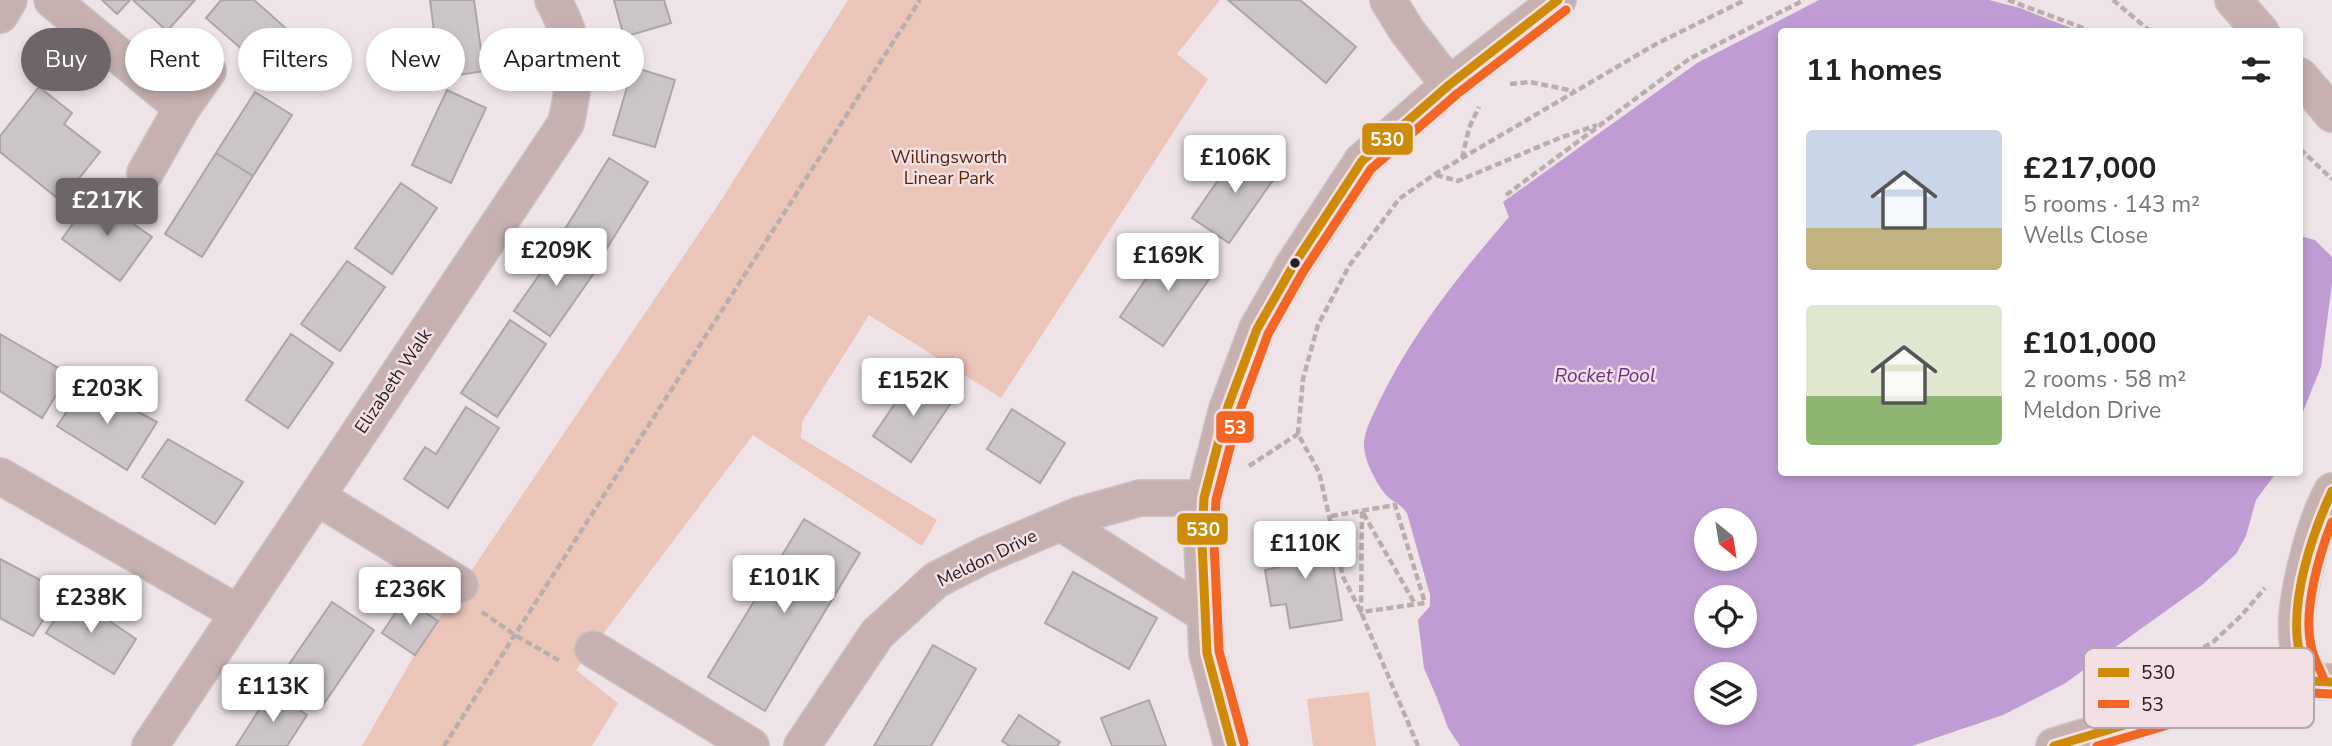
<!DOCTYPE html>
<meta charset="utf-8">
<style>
body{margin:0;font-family:"Nunito Sans",sans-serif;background:#f2f2f2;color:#222;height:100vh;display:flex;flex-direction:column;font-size:26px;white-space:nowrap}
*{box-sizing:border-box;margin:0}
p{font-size:23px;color:#767676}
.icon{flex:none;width:38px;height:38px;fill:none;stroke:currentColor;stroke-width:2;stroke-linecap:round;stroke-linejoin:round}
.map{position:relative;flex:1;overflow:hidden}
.panel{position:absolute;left:1778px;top:28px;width:525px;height:448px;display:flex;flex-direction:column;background:#fff;border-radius:7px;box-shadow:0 4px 10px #0003}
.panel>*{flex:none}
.guide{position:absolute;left:21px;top:28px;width:665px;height:63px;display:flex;gap:14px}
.needle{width:46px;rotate:150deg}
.tools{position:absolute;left:1694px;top:508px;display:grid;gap:14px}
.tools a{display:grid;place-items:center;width:63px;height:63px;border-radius:50%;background:#fff;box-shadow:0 4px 10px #0003;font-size:35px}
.price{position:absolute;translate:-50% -60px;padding:0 16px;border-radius:7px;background:#fff;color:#222;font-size:23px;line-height:46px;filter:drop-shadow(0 2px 4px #0008)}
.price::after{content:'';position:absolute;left:50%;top:42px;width:21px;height:16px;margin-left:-10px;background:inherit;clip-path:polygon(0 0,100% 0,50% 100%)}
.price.selected{background:#6d6567;color:#fff}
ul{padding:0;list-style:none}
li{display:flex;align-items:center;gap:21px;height:175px;padding:0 28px}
li span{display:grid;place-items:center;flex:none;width:196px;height:140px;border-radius:7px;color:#555}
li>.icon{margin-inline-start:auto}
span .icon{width:84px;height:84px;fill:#fffc;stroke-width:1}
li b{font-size:30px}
h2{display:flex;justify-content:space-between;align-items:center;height:84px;padding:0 28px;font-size:30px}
.pill{padding:0 24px;border-radius:32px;background:#fff;box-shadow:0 4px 10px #0003;font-size:24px;line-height:63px}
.pill.selected{background:#6d6567;color:#fff}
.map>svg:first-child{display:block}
</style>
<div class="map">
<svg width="2332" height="746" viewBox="0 0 2332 746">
<rect width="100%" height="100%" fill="#eee4e7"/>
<path fill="#ebc5b7" d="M848,0H1220L1177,54L1208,79L1001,398L869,315L802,422L801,438L937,520L922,546L753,435L576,670L618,703L592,746H362L415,654L718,205Z
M1369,692L1376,746H1313L1307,699Z"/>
<path fill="#bf9cd3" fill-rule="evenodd" d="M1819,0H1989L2020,8L2079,31L1782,32V472L2276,473L2256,500L2246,536L2236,554L2202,585L2064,684L2003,715L1912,746H1460L1448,728L1437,698L1424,668L1418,620L1430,606V595L1407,513C1400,503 1394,503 1387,496C1377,485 1365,462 1364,447C1363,434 1371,419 1377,406C1410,336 1458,276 1509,217L1503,202L1697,63ZM1706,520H1745V558H1706ZM1706,597H1745V635H1706ZM1706,674H1745V712H1706Z
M2300,236L2315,240L2332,257V284L2321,367L2300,419Z"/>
<path fill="#cbc5c8" stroke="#aca5a8" stroke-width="2" d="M102,0H130L117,14Z
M133,0H195L167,31Z
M221,0H254L289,31L260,65L206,18Z
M430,0H474L484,71L440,78Z
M614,0H664L671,23L624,37Z
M1228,0H1300L1356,47L1326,83Z
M633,67L675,80L655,147L613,135Z
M39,87L72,113L64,124L100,152L61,201L0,152V136Z
M447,90L486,108L451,183L412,165Z
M255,92L292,115L253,176L216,153Z
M1241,147L1278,173L1229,243L1192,218Z
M216,153L253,176L202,257L165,234Z
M609,158L648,182L604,253L565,229Z
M401,183L437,208L392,274L355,248Z
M93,195L152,237L120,281L62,239Z
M1173,239L1216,269L1163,346L1120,317Z
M563,241L599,266L550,336L514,311Z
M347,261L385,287L340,351L301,324Z
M510,320L546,344L497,417L461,393Z
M0,334L69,374L42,418L0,391Z
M291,334L333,363L288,428L246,400Z
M915,374L953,400L911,462L873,436Z
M86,384L157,422L127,470L57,426Z
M466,407L499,428L448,508L404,479L425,447L436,454Z
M1012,409L1065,443L1040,483L987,449Z
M168,439L243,482L215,524L142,477Z
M804,519L860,553L765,711L708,677Z
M1328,533L1342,620L1290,628L1286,604L1271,606L1265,570L1280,567L1276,541Z
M0,559L61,591L33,636L0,618Z
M1073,572L1157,618L1129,669L1045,623Z
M71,595L136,639L114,674L46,633Z
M405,599L438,621L415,655L382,633Z
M332,602L374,630L323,705L281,676Z
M933,645L976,669L931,746H874Z
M271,691L307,715L287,746H236Z
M1149,700L1166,746H1112L1101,718Z
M1019,715L1060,742L1057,746H1010L1002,741Z"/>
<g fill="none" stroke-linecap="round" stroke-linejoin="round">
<g stroke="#c9c2c4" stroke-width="38">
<path id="minor" d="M52,0L182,108L208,71
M1388,0L1407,31L1449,85
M2233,0L2261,32
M0,15L9,0
M2300,76L2332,114
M145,173L182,108
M0,476L238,613
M317,497L460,585
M1061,523L1204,614
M593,649L751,746
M2311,681C2307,669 2300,657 2298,645C2291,607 2314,524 2332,491
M150,746L566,123C577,70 580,49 553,0
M802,746L877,634L936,580L985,555L1079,515L1140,498H1204
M1232,746L1207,653L1202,542L1204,498L1227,409L1257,329L1293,266L1362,161L1449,85L1558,0
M2054,746L2178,709L2311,681L2332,682"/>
</g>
<path stroke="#bcadad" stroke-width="4.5" stroke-dasharray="7 3.5" stroke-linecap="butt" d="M2008,0L2094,32
M2113,0L2151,32
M1510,84L1530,82L1574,91
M2300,149L2332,179
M1462,158L1469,128L1479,107
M1436,175L1458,181L1557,139L1597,125
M1506,195L1689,59L1804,0
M1249,466L1298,434
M1331,516L1395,505L1425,603L1361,612L1362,511L1415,604
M482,612L515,635L560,661
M2149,679L2213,642L2241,616L2265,588
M444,746L920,0
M1418,746L1361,612L1343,577L1319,472L1298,434L1303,379L1318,325L1349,266L1399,199L1435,174L1656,44L1745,0"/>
<use href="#minor" stroke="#c6b0b0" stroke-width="35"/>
<g stroke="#f2e0e5" stroke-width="14">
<path id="bus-1" d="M2311,681C2307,669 2300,657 2298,645C2291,597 2312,534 2332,491
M1232,746L1207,653L1202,542L1204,498L1227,409L1257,329L1293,266L1362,161L1449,85L1558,0
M2054,746L2178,709L2311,681L2332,682"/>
</g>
<g stroke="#f2e0e5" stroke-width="14">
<path id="bus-2" d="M2323,677C2319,667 2313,657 2311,646C2303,610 2319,555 2332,522
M1244,743L1219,651L1214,542L1216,500L1239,413L1268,334L1303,272L1371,169L1457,94L1566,10
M2097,746L2181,721L2312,693L2331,694"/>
</g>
<use href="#bus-1" stroke="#cd8b07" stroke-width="9"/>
<use href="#bus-2" stroke="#f26522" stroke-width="9"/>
</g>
<circle fill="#272022" stroke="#f2e0e5" stroke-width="2.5" cx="1295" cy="263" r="6"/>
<g text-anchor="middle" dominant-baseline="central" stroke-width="5" stroke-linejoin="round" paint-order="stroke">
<g font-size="18" fill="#561f00" stroke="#f2e0e5">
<text x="949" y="157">Willingsworth<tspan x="949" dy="21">Linear Park</tspan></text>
</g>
<g font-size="18" fill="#272022" stroke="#f2e0e5">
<text transform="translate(393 381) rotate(-56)">Elizabeth Walk</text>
<text transform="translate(987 558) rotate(-26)">Meldon Drive</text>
</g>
<g font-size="19" font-style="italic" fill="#692e8a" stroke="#f2e0e5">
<text x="1605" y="376">Rocket Pool</text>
</g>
</g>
<rect x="2084" y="648" width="230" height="80" rx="10" fill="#f2e0e5" stroke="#b5a6aa" stroke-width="2"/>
<rect x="2098" y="668" width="31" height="9" fill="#cd8b07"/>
<rect x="2098" y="700" width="31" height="8" fill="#f26522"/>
<g font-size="19" fill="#272022">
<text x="2141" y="679">530</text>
<text x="2141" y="711">53</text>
</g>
<g stroke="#f2e0e5" stroke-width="2.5">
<rect x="1361" y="122" width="53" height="34" rx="7" fill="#cd8b07"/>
<rect x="1215" y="410" width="40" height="34" rx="7" fill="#f26522"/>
<rect x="1176" y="512" width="53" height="34" rx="7" fill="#cd8b07"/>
</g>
<g font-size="19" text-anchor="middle" font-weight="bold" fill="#fff">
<text x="1387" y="146">530</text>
<text x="1235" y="434">53</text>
<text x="1203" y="536">530</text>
</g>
</svg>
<div class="tools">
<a><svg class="needle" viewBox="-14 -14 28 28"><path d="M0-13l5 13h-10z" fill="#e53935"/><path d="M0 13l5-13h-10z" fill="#767676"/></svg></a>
<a><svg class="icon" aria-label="locate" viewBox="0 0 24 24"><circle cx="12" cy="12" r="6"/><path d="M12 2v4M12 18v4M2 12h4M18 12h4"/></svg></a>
<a><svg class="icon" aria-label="layers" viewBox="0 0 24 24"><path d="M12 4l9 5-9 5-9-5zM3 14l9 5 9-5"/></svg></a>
</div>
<b class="price" style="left:1235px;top:195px">£106K</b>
<b class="price selected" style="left:107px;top:238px">£217K</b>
<b class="price" style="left:556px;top:288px">£209K</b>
<b class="price" style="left:1168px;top:293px">£169K</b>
<b class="price" style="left:913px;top:418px">£152K</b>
<b class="price" style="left:107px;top:426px">£203K</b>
<b class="price" style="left:1305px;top:581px">£110K</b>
<b class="price" style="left:784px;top:615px">£101K</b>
<b class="price" style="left:410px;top:627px">£236K</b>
<b class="price" style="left:91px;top:635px">£238K</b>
<b class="price" style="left:273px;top:724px">£113K</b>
<div class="guide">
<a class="pill selected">Buy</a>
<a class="pill">Rent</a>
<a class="pill">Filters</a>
<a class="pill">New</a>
<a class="pill">Apartment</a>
</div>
<section class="panel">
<h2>11 homes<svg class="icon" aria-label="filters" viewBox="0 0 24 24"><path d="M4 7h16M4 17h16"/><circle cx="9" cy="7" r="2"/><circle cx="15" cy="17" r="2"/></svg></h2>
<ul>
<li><span style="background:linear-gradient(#c9d6e8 70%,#c2b280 0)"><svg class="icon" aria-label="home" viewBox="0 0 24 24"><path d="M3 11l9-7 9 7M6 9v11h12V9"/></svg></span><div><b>£217,000</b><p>5 rooms · 143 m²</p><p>Wells Close</p></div></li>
<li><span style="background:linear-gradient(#dfe7d0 65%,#8fb573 0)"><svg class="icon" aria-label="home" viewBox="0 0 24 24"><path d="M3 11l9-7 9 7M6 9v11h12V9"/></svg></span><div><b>£101,000</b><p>2 rooms · 58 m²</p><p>Meldon Drive</p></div></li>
</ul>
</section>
</div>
